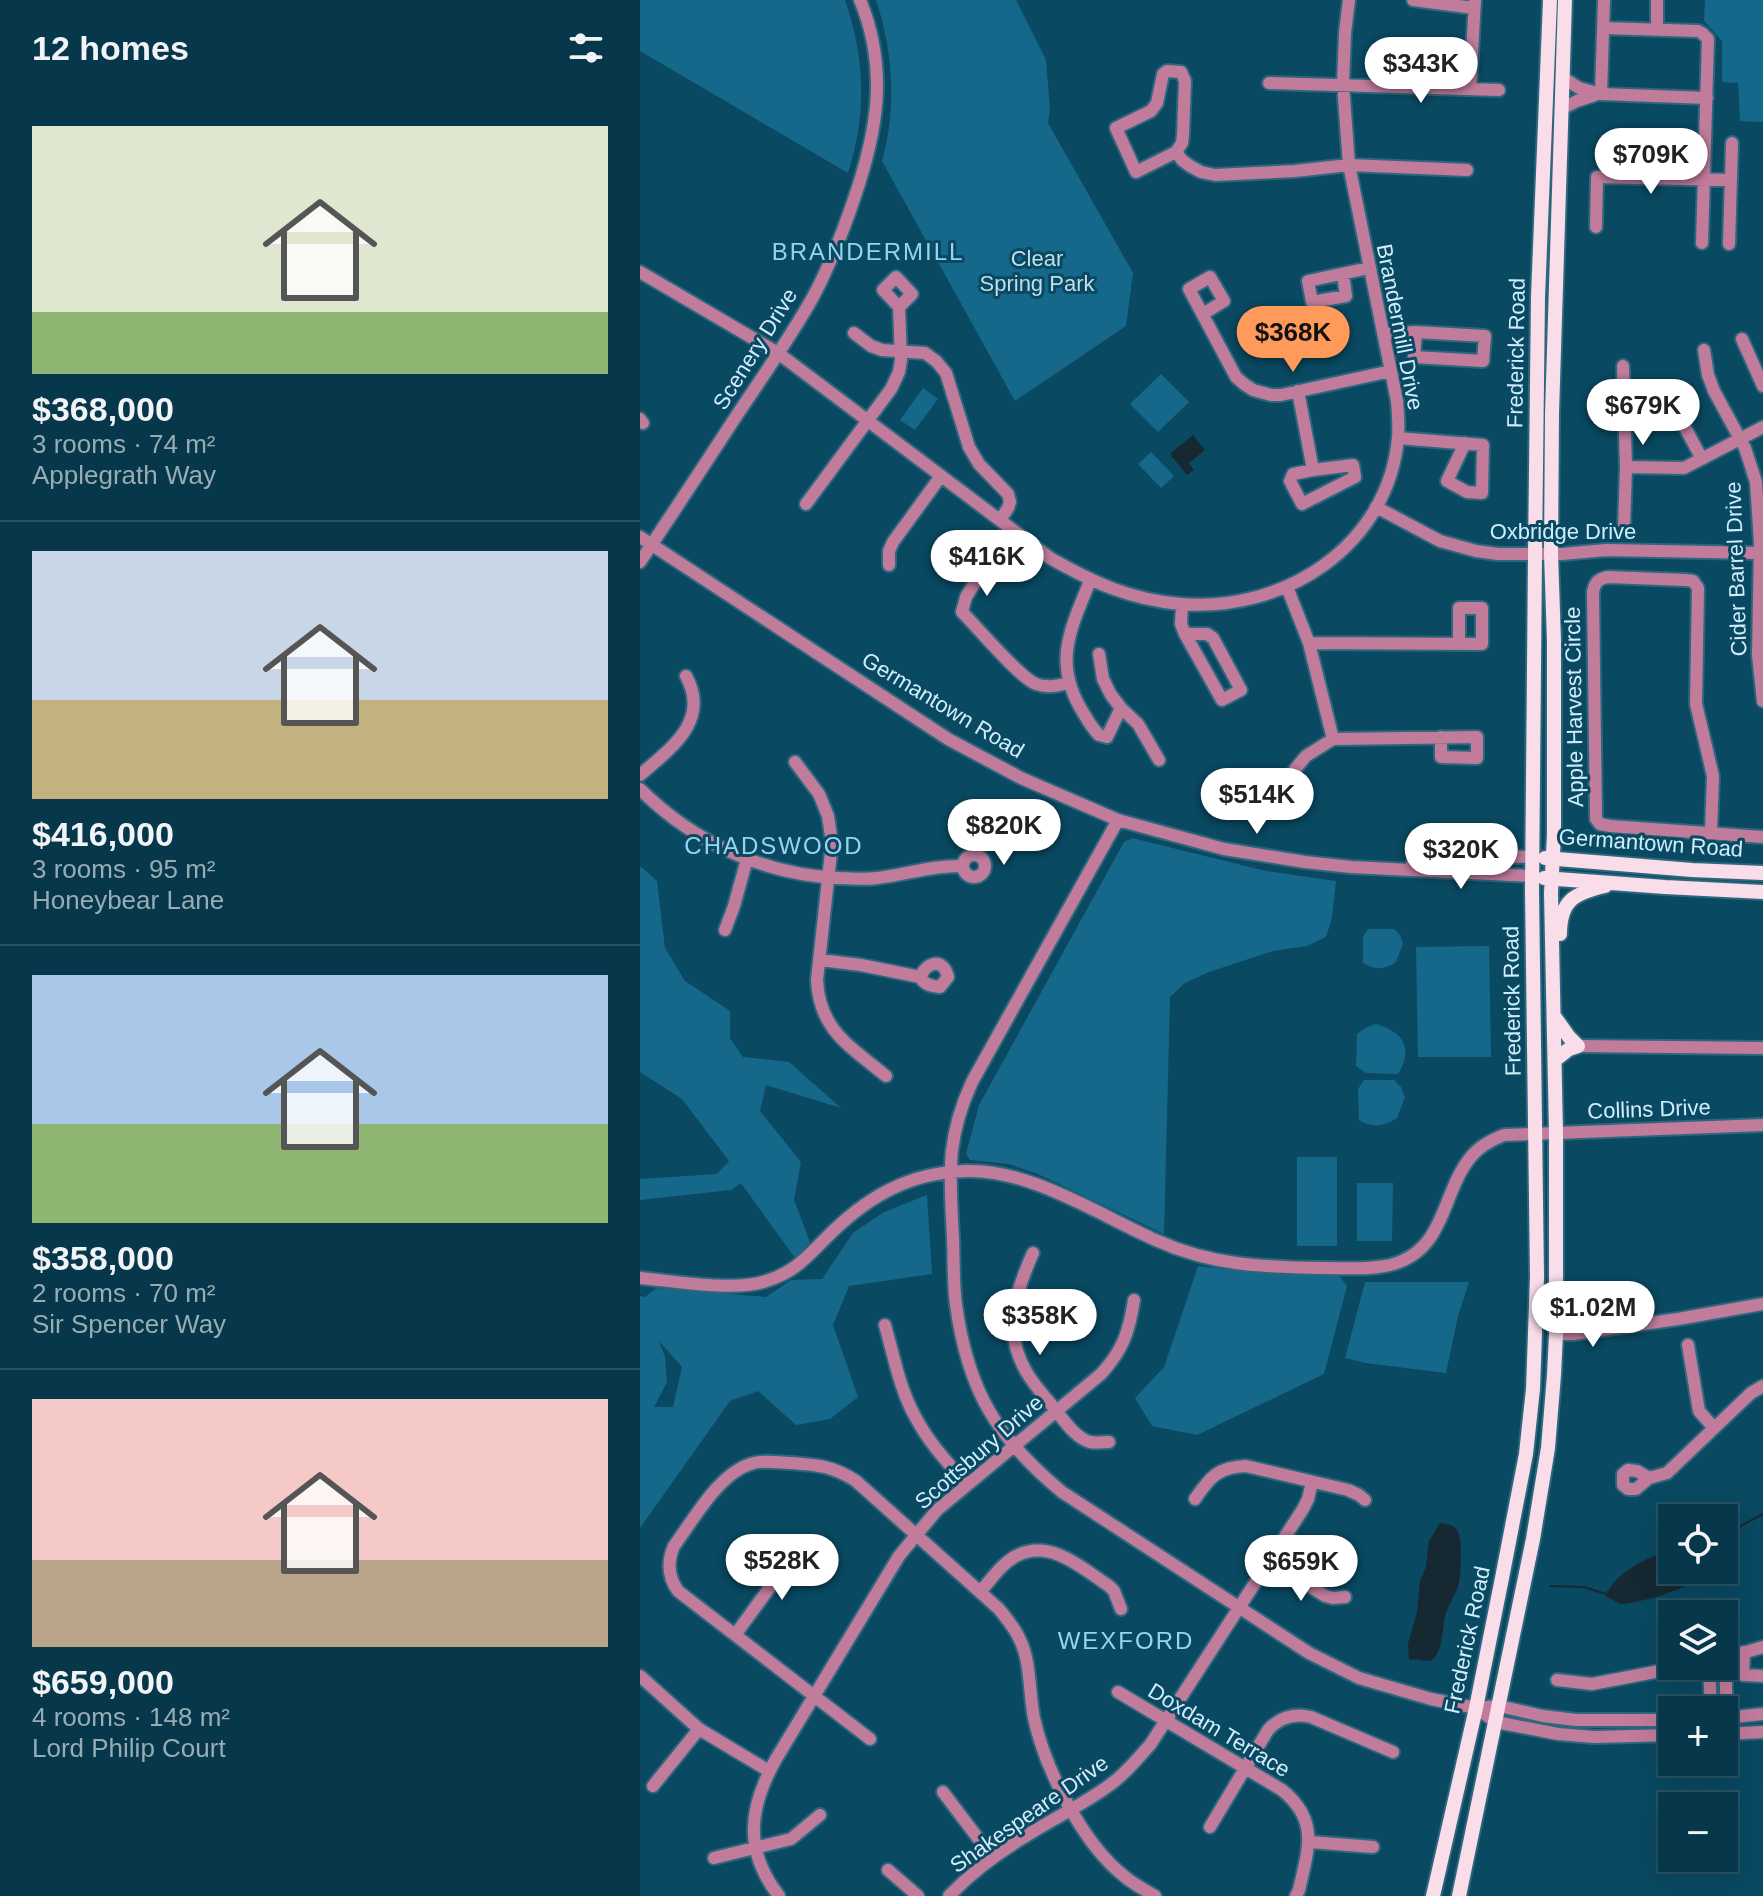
<!DOCTYPE html>
<meta charset="utf-8">
<style>
body{margin:0;font-family:Arial,sans-serif;background:#154254;color:#f1f3f6;height:100vh;display:flex;flex-direction:column;font-size:30px;white-space:nowrap}
*{box-sizing:border-box;margin:0}
p{font-size:26px;color:#98acb5}
.icon{flex:none;width:44px;height:44px;fill:none;stroke:currentColor;stroke-width:2;stroke-linecap:round;stroke-linejoin:round}
.map{position:relative;flex:1;overflow:hidden}
.sheet{display:flex;flex-direction:column;background:#07374a;width:640px}
.sheet>*{flex:none}
.buttons{position:absolute;left:1018px;top:1504px;display:grid;gap:16px}
.buttons a{display:grid;place-items:center;width:80px;height:80px;border-radius:0px;background:#07374a;box-shadow:0 8px 32px #0002,0 0 0 2px #285162;font-size:40px}
.price{position:absolute;translate:-50% -68px;padding:0 18px;border-radius:28px;background:#fff;color:#222;font-size:26px;line-height:52px;filter:drop-shadow(0 2px 4px #0008)}
.price::after{content:'';position:absolute;left:50%;top:48px;width:24px;height:18px;margin-left:-12px;background:inherit;clip-path:polygon(0 0,100% 0,50% 100%)}
.price.active{background:#ff9a5b;color:#111}
ul{padding:0;list-style:none}
li{display:grid;align-content:center;gap:16px;height:424px;padding:0 32px}
li+li{border-top:2px solid #285162}
li span{display:grid;place-items:center;height:248px;border-radius:0px;color:#555}
li>.icon{margin-inline-start:auto}
span .icon{width:144px;height:144px;fill:#fffc;stroke-width:1}
li b{font-size:34px}
h2{display:flex;justify-content:space-between;align-items:center;height:96px;padding:0 32px;font-size:34px}
main{display:flex;flex:1;min-height:0}
.map>svg:first-child{display:block}
</style>
<main>
<section class="sheet">
<h2>12 homes<svg class="icon" aria-label="filters" viewBox="0 0 24 24"><path d="M4 7h16M4 17h16"/><circle cx="9" cy="7" r="2"/><circle cx="15" cy="17" r="2"/></svg></h2>
<ul>
<li><span style="background:linear-gradient(#dfe7d0 75%,#8fb573 0)"><svg class="icon" aria-label="home" viewBox="0 0 24 24"><path d="M3 11l9-7 9 7M6 9v11h12V9"/></svg></span><div><b>$368,000</b><p>3 rooms · 74 m²</p><p>Applegrath Way</p></div></li>
<li><span style="background:linear-gradient(#c9d6e8 60%,#c2b280 0)"><svg class="icon" aria-label="home" viewBox="0 0 24 24"><path d="M3 11l9-7 9 7M6 9v11h12V9"/></svg></span><div><b>$416,000</b><p>3 rooms · 95 m²</p><p>Honeybear Lane</p></div></li>
<li><span style="background:linear-gradient(#a9c7e8 60%,#8fb573 0)"><svg class="icon" aria-label="home" viewBox="0 0 24 24"><path d="M3 11l9-7 9 7M6 9v11h12V9"/></svg></span><div><b>$358,000</b><p>2 rooms · 70 m²</p><p>Sir Spencer Way</p></div></li>
<li><span style="background:linear-gradient(#f6c9c9 65%,#b9a48a 0)"><svg class="icon" aria-label="home" viewBox="0 0 24 24"><path d="M3 11l9-7 9 7M6 9v11h12V9"/></svg></span><div><b>$659,000</b><p>4 rooms · 148 m²</p><p>Lord Philip Court</p></div></li>
</ul>
</section>
<div class="map">
<svg width="1123" height="1896" viewBox="0 0 1123 1896">
<rect width="100%" height="100%" fill="#094962"/>
<path fill="#16688a" fill-rule="evenodd" d="M0,0H205C225,58 227,114 208,173L0,51Z
M236,0H376L406,60L410,110L408,123L493,273L486,326L375,401L242,161C257,108 253,51 236,0Z
M1065,0H1123V122L1100,121L1098,83L1082,82V41L1064,21Z
M521,374L549,402L518,432L490,404Z
M283,388L298,399L275,430L260,420Z
M511,452L534,476L521,488L498,464Z
M492,838L626,871L696,881L692,918L686,937L667,946L633,951L569,972L545,983L530,997L524,1234L400,1175L369,1164L330,1160L326,1154L339,1105L484,842Z
M0,866L17,881L25,948L45,981L90,1011V1038L103,1057L149,1062L201,1108L126,1085L120,1111L161,1162L154,1200L170,1242L155,1258L101,1183L91,1190L0,1200V1179L77,1174L89,1161L42,1099L0,1072Z
M728,929H754L760,935L763,944L756,962C745,970 735,970 723,963V937Z
M849,946L851,1057H778L776,947Z
M736,1024C763,1032 774,1048 758,1074L726,1073L716,1066L717,1034L725,1028Z
M724,1080H754L761,1087L765,1097L757,1118C743,1127 732,1128 719,1120L718,1089Z
M657,1157H697V1246H657Z
M717,1183H753L752,1241H717Z
M287,1195L292,1274L209,1286L193,1325L218,1397L190,1419L156,1425L118,1391L90,1401L0,1528V1296L5,1297L16,1288L126,1297L151,1280L182,1279L213,1233L244,1212ZM19,1341L42,1367L33,1407H14L27,1382L25,1357Z
M558,1266L616,1273L698,1274L707,1286L684,1374L557,1435L512,1426L495,1398L524,1367Z
M725,1282H829L818,1316L806,1373L726,1363L705,1358Z"/>
<path fill="#162831" d="M553,435L565,450L549,463L554,470L547,475L530,454Z
M800,1523C805,1524 813,1524 817,1530C823,1539 821,1576 818,1587C814,1597 808,1606 805,1616C803,1626 802,1653 793,1659C786,1664 777,1657 769,1660L768,1644L777,1612L780,1581L786,1567L789,1541Z
M1032,1548V1570H1075L1073,1576L1017,1597L990,1603L981,1604L965,1596C980,1568 1005,1560 1032,1548Z"/>
<g fill="none" stroke-linecap="round" stroke-linejoin="round">
<path stroke="#162831" stroke-width="2" d="M1093,1530L1123,1514
M910,1586L944,1587L966,1594"/>
<g stroke="#2d677e" stroke-width="16">
<path id="minor" d="M773,0L834,8
M963,28L1058,31L1062,33L1068,39L1062,243
M1017,29V0
M922,77L939,88L961,94L1067,98
M629,83L859,90
M830,89L835,0
M961,94L964,0
M921,109L937,101L955,95
M536,152L496,172L476,128L511,111L517,103L523,74L527,71L541,72L545,81L543,135L542,143L536,152L542,160L550,166L561,172L575,175L655,171L709,165L827,170
M956,227L957,177L1091,180
M1089,244L1092,143
M0,272L138,353L410,558C454,583 489,599 540,604C644,613 748,546 758,438C759,426 758,413 757,401L709,165L703,84L705,33L709,0
M703,274L706,296L672,302L668,281L729,268
M563,314L584,301L570,277L549,289L596,377L604,384L613,390L631,395H641L751,371
M214,333L231,346L242,350L285,353L296,361L306,373L329,447L339,464L368,494L370,502L368,508L360,520
M743,334L776,332L845,336L843,361L774,357L776,332
M1102,339L1123,386
M1064,350L1068,375L1074,391L1105,448L1116,482L1120,543L1118,655L1123,701
M983,366L986,467L984,528
M658,391L673,470L713,465L715,477L662,504L650,481L653,474L673,470
M984,393C998,393 1015,389 1028,396L1062,459
M0,419L3,423
M758,438L843,445L842,493L827,492L807,481L825,443
M986,467L1044,468L1123,427
M166,504L251,389L259,372L261,360L259,307L272,294L256,277L243,290L259,307
M736,507L800,541L836,551L858,554H922L966,550L1119,553
M0,537L308,739L381,778L478,820L584,849L665,862L711,867L892,876
M0,562C33,513 65,464 97,415C123,376 150,338 173,297C189,267 202,234 213,202C237,133 249,70 220,0
M249,565V551L253,542L301,476
M342,571L326,597L322,612C337,627 380,678 396,684C407,688 417,686 428,683
M450,581C430,630 412,664 444,714C448,721 452,728 459,735L467,737L481,708
M647,587L669,643L693,739
M542,604L541,624L545,634L582,700L601,690L573,638L567,634H545
M669,643L842,644V608H819V643
M459,654L463,679L471,695L481,708L498,724L519,760
M155,762L179,794L188,816L192,843L177,980C179,1030 211,1047 246,1076
M0,775C30,749 71,721 46,676
M0,789C53,842 124,875 199,878C211,878 224,880 237,878C265,875 293,865 322,866
M638,812L648,781L656,768L666,756L693,739L837,737V758L801,757V737
M478,820L332,1082C305,1141 310,1176 313,1238C314,1260 313,1283 316,1305C328,1391 356,1437 422,1492L669,1653L719,1678L791,1699L836,1708L859,1706L903,1716L936,1720H1032
M1071,832L1073,776L1056,704L1058,588L1053,581L1046,580L968,577C958,579 955,582 953,592L956,819L960,824L970,826L1123,837
M323 866a11 11 0 1 1 22 0a11 11 0 1 1-22 0Z
M772,864C812,858 852,856 892,857
M85,930L94,906L107,859
M180,960L221,965L280,977C285,985 291,986 300,987L308,977C303,957 287,962 280,977
M938,1046L1123,1048
M393,1253C375,1293 362,1332 387,1373C394,1385 405,1397 414,1408C423,1419 435,1438 450,1442C455,1443 463,1442 469,1442
M0,1278C34,1281 95,1292 126,1281C153,1273 165,1259 184,1240C225,1198 268,1172 327,1171C390,1169 461,1216 518,1241C573,1266 625,1267 684,1268C706,1268 729,1270 750,1265C806,1251 801,1194 830,1158C839,1146 851,1140 864,1135L1123,1125
M916,1300C927,1325 944,1322 967,1324
M245,1325C254,1357 260,1391 277,1420C290,1444 309,1464 327,1485
M916,1334H933L1038,1319L1123,1304
M1048,1345L1059,1411L1074,1428
M1009,1478L997,1471L988,1470L983,1474V1485L988,1489H996L1009,1478L1027,1473L1111,1393L1123,1386
M555,1499C570,1477 578,1467 606,1466L708,1490L719,1495L725,1500
M630,1561L685,1596L693,1598L705,1597
M340,1592C351,1580 361,1564 376,1556C410,1538 442,1568 469,1586L474,1591L481,1609
M95,1635L136,1579L142,1567L139,1558
M1104,1652L1103,1675L1123,1676
M1099,1654L1123,1647
M1085,1658L1087,1718
M1069,1666L1071,1710
M0,1676L59,1729L129,1771
M917,1680L952,1684L1046,1666
M478,1692L642,1790C680,1821 668,1849 659,1890L656,1896
M836,1708L856,1722L918,1734L954,1737L1032,1735
M1084,1718L1123,1714
M1084,1734L1123,1732
M230,1739L38,1591C28,1577 27,1562 34,1546C54,1519 80,1471 114,1463C126,1460 139,1463 151,1463C178,1465 193,1466 216,1481L359,1609C367,1619 375,1628 380,1640C391,1662 389,1694 394,1718C405,1769 443,1844 484,1876C493,1884 505,1890 515,1896
M13,1786L59,1729
M303,1792L353,1858
M570,1827L628,1730C640,1717 654,1713 671,1717L753,1752
M670,1842L733,1847
M74,1858L151,1839L180,1815
M248,1870L278,1896
M139,1896C103,1850 109,1807 136,1759L259,1556L297,1510L461,1374C483,1350 489,1332 494,1300
M309,1896C330,1874 355,1855 381,1839C410,1820 443,1805 471,1784C486,1773 497,1759 510,1745L663,1509L668,1499L672,1482"/>
</g>
<g stroke="#2d677e" stroke-width="18">
<path id="major" d="M905,858L1052,870L1123,873
M904,878L1025,887L1123,892
M920,934C920,900 935,893 965,886
M914,1016L929,1037L938,1046L929,1049L915,1060
M793,1896L836,1708L862,1578L886,1454L893,1389L897,1277L892,890L895,555L898,297L910,0
M819,1896L893,1539L908,1448L914,1375L916,1334V1133L911,893L914,834V641L911,554L912,413L925,0"/>
</g>
<use href="#minor" stroke="#c17c9b" stroke-width="12"/>
<use href="#major" stroke="#f9dde8" stroke-width="14"/>
</g>
<g text-anchor="middle" dominant-baseline="central" stroke-width="6" stroke-linejoin="round" paint-order="stroke">
<g font-size="22" fill="#c2ddec" stroke="#094962">
<text x="397" y="258">Clear<tspan x="397" dy="25">Spring Park</tspan></text>
</g>
<g font-size="22" fill="#d0edfc" stroke="#094962">
<text transform="translate(760 327) rotate(79)">Brandermill Drive</text>
<text transform="translate(115 349) rotate(-58)">Scenery Drive</text>
<text transform="translate(876 353) rotate(-89)">Frederick Road</text>
<text x="923" y="531">Oxbridge Drive</text>
<text transform="translate(1096 569) rotate(-92)">Cider Barrel Drive</text>
<text transform="translate(303 705) rotate(31)">Germantown Road</text>
<text transform="translate(934 707) rotate(-91)">Apple Harvest Circle</text>
<text transform="translate(1011 843) rotate(4)">Germantown Road</text>
<text transform="translate(872 1001) rotate(-91)">Frederick Road</text>
<text transform="translate(1009 1109) rotate(-2)">Collins Drive</text>
<text transform="translate(339 1452) rotate(-41)">Scottsbury Drive</text>
<text transform="translate(827 1640) rotate(-78)">Frederick Road</text>
<text transform="translate(579 1730) rotate(31)">Doxdam Terrace</text>
<text transform="translate(389 1814) rotate(-35)">Shakespeare Drive</text>
</g>
<g font-size="24" letter-spacing="2" fill="#99d3f1" stroke="#094962">
<text x="228" y="251">BRANDERMILL</text>
<text x="134" y="845">CHADSWOOD</text>
<text x="486" y="1640">WEXFORD</text>
</g>
</g>
</svg>
<div class="buttons">
<a><svg class="icon" aria-label="locate" viewBox="0 0 24 24"><circle cx="12" cy="12" r="6"/><path d="M12 2v4M12 18v4M2 12h4M18 12h4"/></svg></a>
<a><svg class="icon" aria-label="layers" viewBox="0 0 24 24"><path d="M12 4l9 5-9 5-9-5zM3 14l9 5 9-5"/></svg></a>
<a>+</a>
<a>−</a>
</div>
<b class="price" style="left:781px;top:105px">$343K</b>
<b class="price" style="left:1011px;top:196px">$709K</b>
<b class="price active" style="left:653px;top:374px">$368K</b>
<b class="price" style="left:1003px;top:447px">$679K</b>
<b class="price" style="left:347px;top:598px">$416K</b>
<b class="price" style="left:617px;top:836px">$514K</b>
<b class="price" style="left:364px;top:867px">$820K</b>
<b class="price" style="left:821px;top:891px">$320K</b>
<b class="price" style="left:953px;top:1349px">$1.02M</b>
<b class="price" style="left:400px;top:1357px">$358K</b>
<b class="price" style="left:142px;top:1602px">$528K</b>
<b class="price" style="left:661px;top:1603px">$659K</b>
</div>
</main>
